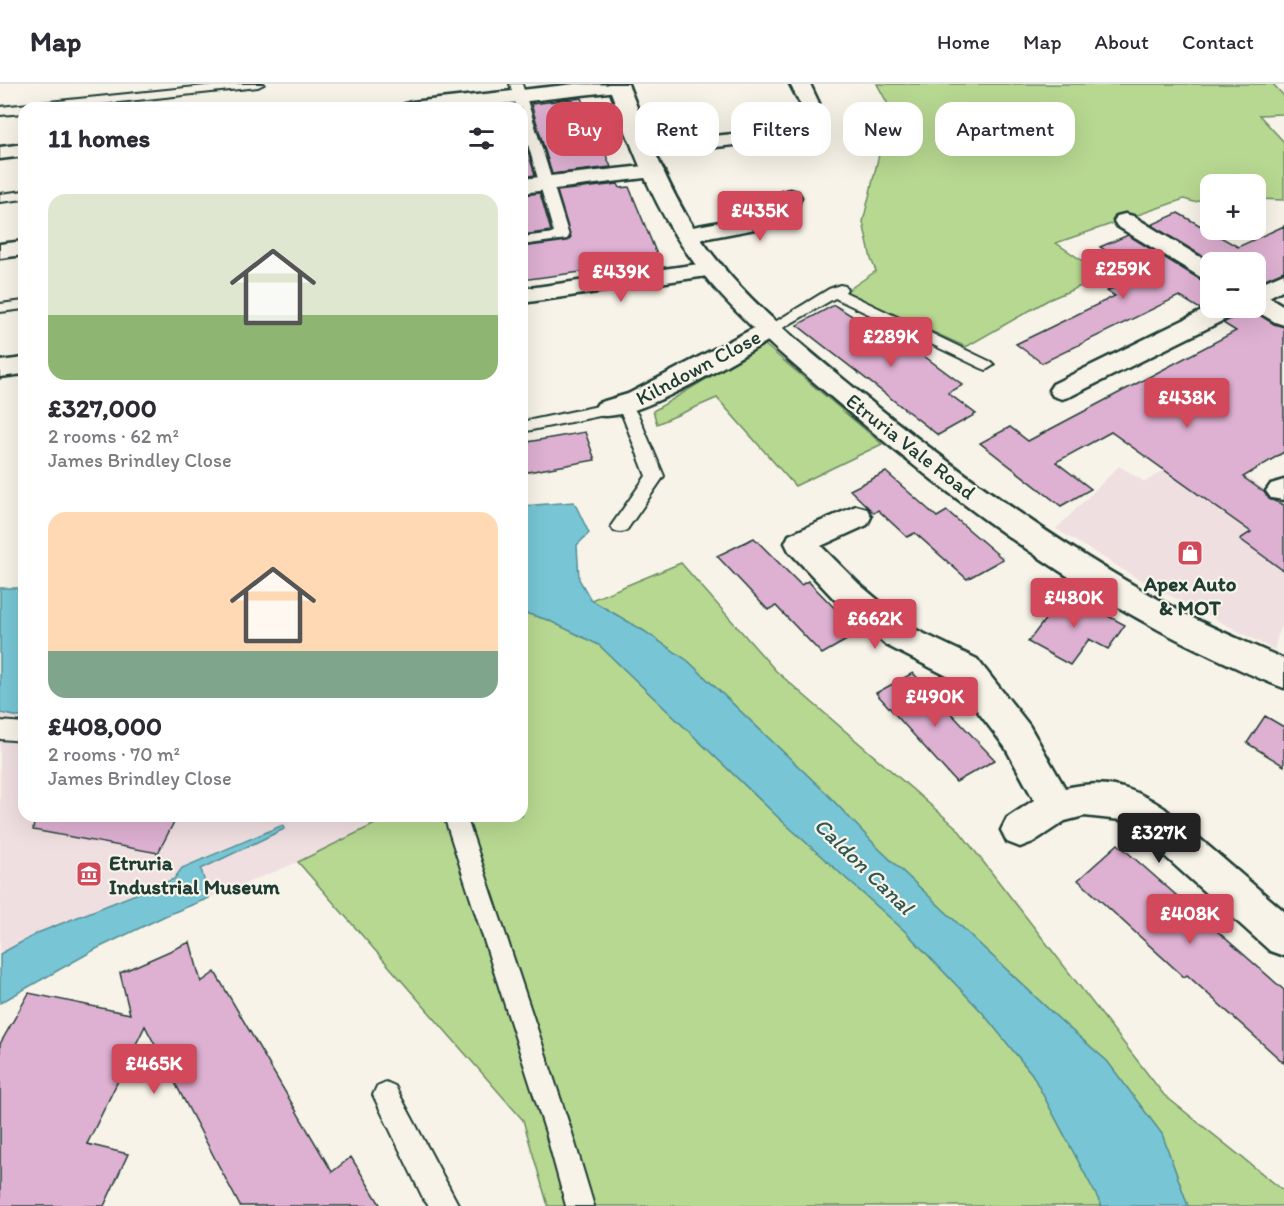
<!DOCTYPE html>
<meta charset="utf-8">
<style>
body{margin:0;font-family:Itim,sans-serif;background:#f7f7f7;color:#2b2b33;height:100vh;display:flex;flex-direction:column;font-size:22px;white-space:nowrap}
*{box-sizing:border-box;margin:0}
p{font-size:20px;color:#7c7c81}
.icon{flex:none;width:33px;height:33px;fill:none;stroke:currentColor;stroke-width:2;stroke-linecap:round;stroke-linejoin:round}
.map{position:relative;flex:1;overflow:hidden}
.sheet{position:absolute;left:18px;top:18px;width:510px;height:720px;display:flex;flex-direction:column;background:#fff;border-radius:18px;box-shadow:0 6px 24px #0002}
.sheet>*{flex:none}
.hud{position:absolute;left:546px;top:18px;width:570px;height:54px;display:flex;gap:12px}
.buttons{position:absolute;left:1200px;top:90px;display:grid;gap:12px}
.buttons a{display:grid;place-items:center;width:66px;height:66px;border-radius:12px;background:#fff;box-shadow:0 6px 24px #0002;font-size:30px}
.price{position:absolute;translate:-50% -51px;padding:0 14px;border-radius:6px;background:#d1495b;color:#fff;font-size:20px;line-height:39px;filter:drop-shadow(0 2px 3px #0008)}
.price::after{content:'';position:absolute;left:50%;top:36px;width:18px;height:14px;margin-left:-9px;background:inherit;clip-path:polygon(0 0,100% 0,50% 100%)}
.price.selected{background:#222;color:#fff}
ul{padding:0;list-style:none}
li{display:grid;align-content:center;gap:12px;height:318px;padding:0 30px}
li span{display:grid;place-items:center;height:186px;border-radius:18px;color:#555}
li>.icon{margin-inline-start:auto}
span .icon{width:108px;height:108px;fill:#fffc;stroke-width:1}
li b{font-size:26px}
h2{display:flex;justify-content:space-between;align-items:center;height:72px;padding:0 30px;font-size:26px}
.chip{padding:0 21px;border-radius:18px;background:#fff;box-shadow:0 6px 24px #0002;font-size:21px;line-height:54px}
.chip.selected{background:#d1495b;color:#fff}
header{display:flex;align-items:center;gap:36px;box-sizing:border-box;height:84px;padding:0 30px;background:#fff;border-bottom:2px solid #e1e1e2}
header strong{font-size:28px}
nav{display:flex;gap:33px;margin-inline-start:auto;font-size:21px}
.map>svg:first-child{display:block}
</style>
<header>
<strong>Map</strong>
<nav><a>Home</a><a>Map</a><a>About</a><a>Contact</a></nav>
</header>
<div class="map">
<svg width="1284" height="1122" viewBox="0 0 1284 1122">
<rect width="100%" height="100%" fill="#f7f3e8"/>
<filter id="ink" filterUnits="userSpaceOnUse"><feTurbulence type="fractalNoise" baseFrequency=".0167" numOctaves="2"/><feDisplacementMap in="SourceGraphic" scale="12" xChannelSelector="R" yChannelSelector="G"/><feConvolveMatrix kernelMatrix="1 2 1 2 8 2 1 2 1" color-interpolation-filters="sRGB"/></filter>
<g filter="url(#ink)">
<path fill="#f0dfe1" d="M1202,363L1284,418V538L1279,546L1274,566L1135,493L1056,445L1119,382L1145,398Z
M0,629L24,634V732H391L298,778L209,814L201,785L284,745L182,784L174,795L40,848L0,870Z"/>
<path fill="#b7d891" stroke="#6b8a62" stroke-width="1.5" d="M877,0H1273L1284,12V30L1259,31L1284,58V116L1256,115V100H1210V115L1194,118L1184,115L1056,159L1105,192L1048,216L966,263L845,208L876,187L871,175L863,138L890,24Z
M764,260L882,360L795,402L717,314L657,340L653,327Z
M681,479L776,587L957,744L1164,1011L1284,1107V1122H1188L1162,1050L1107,977L1061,937L879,765L824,707L688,577L644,547L591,516Z
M522,528L548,536L599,561L781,736L907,849L982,928L1032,990L1102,1122H548L523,1036L298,778L391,732H522Z"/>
<path fill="#78c6d5" stroke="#548f95" stroke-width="1.5" d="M574,418L589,449L577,461L579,495L591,516L644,547L688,577L824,707L879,765L1061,937L1107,977L1162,1050L1188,1122H1102L1032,990L982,928L907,849L781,736L599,561L548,536L522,528V422Z
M0,504H24V555L20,562L24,567V634L0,629Z
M283,741L284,745L201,785L209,814L167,831L96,865L0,919V870L40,848L174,795L182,784Z"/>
<path fill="#deb0d2" stroke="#1f3d34" stroke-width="1.5" d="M582,14L611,83L552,90L531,20Z
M522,48L535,91L522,93Z
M618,100L620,104L629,103L658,173L581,188L522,196V163L567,157L571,153L557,107Z
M540,109L551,147L522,151V111Z
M1178,129L1238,163L1284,142V187L1256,199V178H1212L1151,141Z
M1128,151L1201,196L1210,198V221L1200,225L1179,212L1042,279L1016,260L1115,212L1107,207L1143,190L1100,163Z
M834,221L857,235L862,233L902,259L905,258L963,301L948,309L976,330L938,351L797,241Z
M1243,224H1249L1274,240L1284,243V368L1243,393L1264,408L1269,415L1284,421V487L1240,455L1251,448L1111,348L1056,378L1091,405L1061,422L980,359L1010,343L1028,357L1236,247L1223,239L1239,231Z
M585,348L595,376L522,389V359Z
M886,388L937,433L947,427L1003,475L967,495L915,449L907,453L878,426L874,429L850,406Z
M754,454L801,501L808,497L859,549L822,570L776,522L768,526L717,472Z
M1065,509L1125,541L1108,565L1089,555L1070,581L1028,558Z
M913,589L995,676L956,698L876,609Z
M1265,632L1284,643V682L1247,659Z
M35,732H177L158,769L33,746Z
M1118,760L1284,906V979L1187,891L1184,893L1078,796Z
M190,858L201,898L215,888L332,1088L351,1073L381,1122H240L145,942L87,1060L128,1070L104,1122H0V960L29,909L130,930L120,889Z"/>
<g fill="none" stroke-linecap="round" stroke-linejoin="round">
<g stroke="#1f3d34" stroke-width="4">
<path id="service" d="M225,0H264L258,3L63,24H24V29L0,31V23Z
M510,0H522L569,152L567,155L522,161V153L554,149L522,40V24H517Z
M24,107V115L0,118V110Z
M840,201L845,202L847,205L845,208L991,278L994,281L986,286L981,284L835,214L774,249L769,251L762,246L829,205Z
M24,217V225L0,228V220Z
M623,316L629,317L639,333L664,392L626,447L620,448L614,447L611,442L646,392L623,333L615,321L617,317Z
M608,320L614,321L616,325L614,329L522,348V338Z
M0,637L24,639V657L0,655Z
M444,732H466L572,1049L594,1122H566L546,1049Z
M386,998L395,1002L459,1122H429L424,1116L373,1011L377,1002Z"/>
</g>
<g stroke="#1f3d34" stroke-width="5">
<path id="minor" d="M575,0L628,1L625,5L618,7L465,24H402L405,20L412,18Z
M790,0H810L819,19L816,23H802Z
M774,46L781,48L784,52L781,56L643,71L636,69L633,65L636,61L643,59Z
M24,60V72L0,75V63Z
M653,81L661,82L664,87L661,92L522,109V95Z
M790,106L798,108L801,113L792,138L687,158L679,156L675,151L679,146L687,144L774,128L782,108Z
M1125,130L1133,132L1210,179V196L1202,194L1117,142L1114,137L1117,132Z
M24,157V171L0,174V160Z
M713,178L721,180L725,185L721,190L522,219V205Z
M1284,189V205L1269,213L1284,222V241L1275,238L1251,224H1256V201Z
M1210,223L1241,224L1238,229L1071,312L1062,315L1053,312L1049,306L1053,300Z
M769,238L778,241L782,246L778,251C743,271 633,341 598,331L594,325L598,319L628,310L760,241Z
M24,274V290L0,293V277Z
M1284,396V416L1271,414L1266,407L1271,400Z
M856,422L867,425L871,433L867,441L821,462L859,500L910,543L977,575L1029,641L1065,704C1104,695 1132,702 1164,724L1284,827V872L1270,867L1138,748L1121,736L1084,732L1065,737L1033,758L1020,763L1007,758L1001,746L1007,734L1034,716L1005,663L953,595L886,561L837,518L789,467L785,459L789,451Z"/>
</g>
<g stroke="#1f3d34" stroke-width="5">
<path id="secondary" d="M608,0H628C650,57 672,117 709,166C749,219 802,261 853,303C951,383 1054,458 1165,519C1203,541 1244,557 1284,575V604C1259,595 1235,583 1211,572C1074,508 951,415 836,317C786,274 733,231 693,177C653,124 631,61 608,0Z"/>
</g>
<use href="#service" fill="#f7f3e8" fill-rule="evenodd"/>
<use href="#minor" fill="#f7f3e8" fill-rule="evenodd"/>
<use href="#secondary" fill="#f7f3e8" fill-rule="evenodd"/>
</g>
</g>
<defs>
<g id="shop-square" transform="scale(1.35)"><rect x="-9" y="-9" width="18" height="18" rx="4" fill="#d1495b" stroke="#f7f3e8"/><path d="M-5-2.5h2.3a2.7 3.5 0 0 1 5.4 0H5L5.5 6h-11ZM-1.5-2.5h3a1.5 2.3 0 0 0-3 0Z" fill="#fff"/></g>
<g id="museum-square" transform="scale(1.35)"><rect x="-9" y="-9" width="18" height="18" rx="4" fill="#d1495b" stroke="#f7f3e8"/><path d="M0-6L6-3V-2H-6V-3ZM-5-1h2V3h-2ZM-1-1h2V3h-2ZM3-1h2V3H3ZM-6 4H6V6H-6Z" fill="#fff"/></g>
</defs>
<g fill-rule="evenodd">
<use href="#shop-square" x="1190" y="469"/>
<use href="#museum-square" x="89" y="790"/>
</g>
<g text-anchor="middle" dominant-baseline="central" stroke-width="4.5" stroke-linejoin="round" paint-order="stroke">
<g font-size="21" fill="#1f3d34" stroke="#f7f3e8">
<text transform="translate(698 283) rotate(-28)">Kilndown Close</text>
<text transform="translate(911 362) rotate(38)">Etruria Vale Road</text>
</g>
<g font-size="21" font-weight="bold" fill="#1f3d34" stroke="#f7f3e8">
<text x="1190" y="499">Apex Auto<tspan x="1190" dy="24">&amp; MOT</tspan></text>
<text x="109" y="778" text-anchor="start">Etruria<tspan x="109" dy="24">Industrial Museum</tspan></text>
</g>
<g font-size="22" font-style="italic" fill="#315854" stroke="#f7f3e8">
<text transform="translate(864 782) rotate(44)">Caldon Canal</text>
</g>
</g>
</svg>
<div class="buttons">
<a>+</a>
<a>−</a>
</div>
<b class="price" style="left:760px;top:158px">£435K</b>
<b class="price" style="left:1123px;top:216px">£259K</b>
<b class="price" style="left:621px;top:219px">£439K</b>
<b class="price" style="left:891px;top:284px">£289K</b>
<b class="price" style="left:1187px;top:345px">£438K</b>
<b class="price" style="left:1074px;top:545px">£480K</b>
<b class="price" style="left:875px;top:566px">£662K</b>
<b class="price" style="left:935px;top:644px">£490K</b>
<b class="price selected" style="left:1159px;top:780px">£327K</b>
<b class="price" style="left:1190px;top:861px">£408K</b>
<b class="price" style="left:154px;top:1011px">£465K</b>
<div class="hud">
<a class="chip selected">Buy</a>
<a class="chip">Rent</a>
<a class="chip">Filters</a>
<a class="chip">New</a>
<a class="chip">Apartment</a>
</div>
<section class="sheet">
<h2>11 homes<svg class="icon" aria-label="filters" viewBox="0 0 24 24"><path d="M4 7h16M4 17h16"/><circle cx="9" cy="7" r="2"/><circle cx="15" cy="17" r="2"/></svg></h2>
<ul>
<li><span style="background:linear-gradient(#dfe7d0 65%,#8fb573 0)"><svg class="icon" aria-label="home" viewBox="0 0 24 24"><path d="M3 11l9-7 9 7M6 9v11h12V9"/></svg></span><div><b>£327,000</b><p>2 rooms · 62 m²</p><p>James Brindley Close</p></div></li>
<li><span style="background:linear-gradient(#ffd9b3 75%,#7fa58c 0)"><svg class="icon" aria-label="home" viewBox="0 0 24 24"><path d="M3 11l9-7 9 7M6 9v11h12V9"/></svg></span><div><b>£408,000</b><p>2 rooms · 70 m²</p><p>James Brindley Close</p></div></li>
</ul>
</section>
</div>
